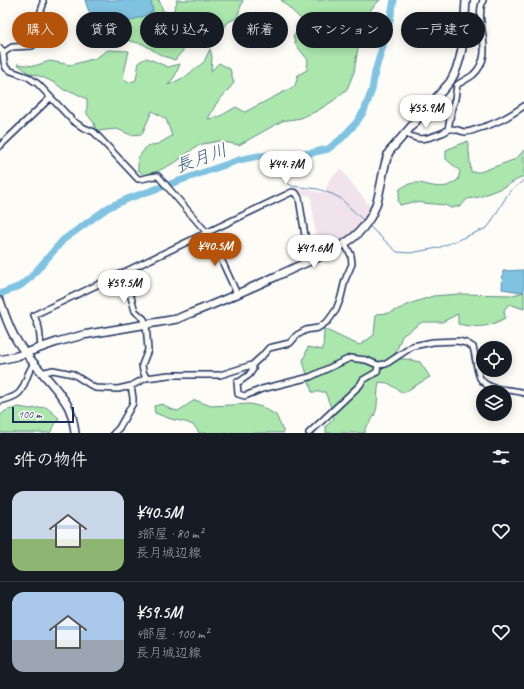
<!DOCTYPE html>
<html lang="ja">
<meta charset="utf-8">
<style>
body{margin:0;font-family:Caveat,"Klee One",sans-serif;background:#242831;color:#f1f3f6;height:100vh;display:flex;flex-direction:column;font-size:15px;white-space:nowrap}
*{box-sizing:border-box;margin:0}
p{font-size:13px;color:#9ea1a6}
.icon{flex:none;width:22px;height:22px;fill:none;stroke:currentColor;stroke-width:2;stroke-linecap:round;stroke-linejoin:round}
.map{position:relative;height:433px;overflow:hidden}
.drawer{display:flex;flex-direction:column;background:#171b24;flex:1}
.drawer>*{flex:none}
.top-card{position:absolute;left:12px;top:12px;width:500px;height:36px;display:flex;gap:8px}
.buttons{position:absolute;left:476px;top:341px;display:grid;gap:8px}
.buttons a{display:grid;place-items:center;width:36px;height:36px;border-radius:50%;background:#171b24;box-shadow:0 2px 10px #0003;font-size:20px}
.scale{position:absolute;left:12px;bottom:10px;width:62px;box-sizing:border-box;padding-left:4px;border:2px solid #1b2f5e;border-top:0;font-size:11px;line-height:14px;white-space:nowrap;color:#1b2f5e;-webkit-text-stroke:3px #fdfcf7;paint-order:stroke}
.price{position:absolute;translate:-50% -34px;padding:0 9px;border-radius:14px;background:#fff;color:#222;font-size:13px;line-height:26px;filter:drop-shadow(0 1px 2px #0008)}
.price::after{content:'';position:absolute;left:50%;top:24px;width:12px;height:9px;margin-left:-6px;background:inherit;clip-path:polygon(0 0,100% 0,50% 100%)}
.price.selected{background:#b45309;color:#fff}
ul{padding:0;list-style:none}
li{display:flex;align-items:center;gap:12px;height:100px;padding:0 12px}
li+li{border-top:1px solid #363941}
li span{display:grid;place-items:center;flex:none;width:112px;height:80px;border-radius:12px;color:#555}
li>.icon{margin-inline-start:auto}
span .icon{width:48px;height:48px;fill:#fffc;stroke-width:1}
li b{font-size:17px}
h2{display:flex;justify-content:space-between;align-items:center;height:48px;padding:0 12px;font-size:17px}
.pill{padding:0 14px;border-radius:18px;background:#171b24;box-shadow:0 2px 10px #0003;font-size:14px;line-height:36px}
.pill.selected{background:#b45309;color:#fff}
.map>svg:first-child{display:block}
</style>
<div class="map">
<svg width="524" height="433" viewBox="0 0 524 433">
<rect width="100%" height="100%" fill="#fdfcf7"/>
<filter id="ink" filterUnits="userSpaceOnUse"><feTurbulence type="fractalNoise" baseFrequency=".025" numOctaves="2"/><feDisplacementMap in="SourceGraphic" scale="8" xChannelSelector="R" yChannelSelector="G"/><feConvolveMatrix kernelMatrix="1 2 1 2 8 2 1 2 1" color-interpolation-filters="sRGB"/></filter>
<g filter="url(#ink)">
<path fill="#f1e3eb" d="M341,169L371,208L357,229L348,237L337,243L316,238L311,196L298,194V188L325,193L329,180Z"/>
<path fill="#abe7ad" stroke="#638b86" d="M148,0H159L163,11L172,14L177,2L176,0H243L237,18L228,22L222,32C197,36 191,40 175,60L161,55L143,44L113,37L95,27L105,18Z
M281,0H380L372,8L362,24L354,72L347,89L333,101L317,111L301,118L282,121L239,145L219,141L198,145L176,162L158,171L144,175L138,170V158L147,146L158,144L172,136L166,119L152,111L142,134L131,135L117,129L96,131L94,123L87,114V99L73,92L64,90L55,83L42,77L29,73L17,64L34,66L50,61L71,65L96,58L108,50L129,51L123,78L128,83L136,80L139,62L147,58L168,67L180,64L175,76L168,85L185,77L204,62L210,49L212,57L211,71L219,63L230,69L234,83L216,104L208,119L219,117L236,107L245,112L295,86L298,75L307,70L308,60L296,45L293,35L304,29L303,21Z
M468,141L471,172H480L516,159L524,150V176L504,187L479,197L467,199L461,206L451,208L445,205L413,202L400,205L398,201L400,189C419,175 427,190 447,186C450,185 454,182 458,180L460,171L446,159V150Z
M524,292V309L509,304L504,310L505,318C487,328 478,328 458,324V314L442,322H422L402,336L396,352L392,359H406L420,362L430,377L403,393L388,383L379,382C375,404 382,410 365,428V433H326V426L334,419L330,405L325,392H312L303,361L308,347L323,350L324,329C336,334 347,341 360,345L374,335L376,314L390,313L412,303L433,296L459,294L513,295Z
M195,400L211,406L250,404L262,407L276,415L284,433H199C194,421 182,422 171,419C165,417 160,415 155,413L154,406L163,404L170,409L178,411Z
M19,407L30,409L46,407L59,418L50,433H0V416L5,411Z"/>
<path fill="#80c3e1" stroke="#5888ad" d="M85,0H151L153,11C145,17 136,18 128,22C122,26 120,29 113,30C97,21 90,19 85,0Z
M524,270V291L521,292L502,289L503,271Z"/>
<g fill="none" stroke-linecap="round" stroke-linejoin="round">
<path stroke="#5888ad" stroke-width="1" d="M276,154L278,164L287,183L292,186L318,189L332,194L340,198L365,222
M368,225L397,252L410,253L438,248L487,228L490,224L509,192L524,180"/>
<path stroke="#80c3e1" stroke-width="7" d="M0,294L20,286L31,277L63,240L109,207L130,198L239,160L258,156L311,153L328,149L341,139L356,123L364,111L372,90L375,72L389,25L394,0"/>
<g stroke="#1b2f5e" stroke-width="8">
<path id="street" d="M465,20H480
M0,48L3,53L4,62L6,68L11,71L28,77L38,84L73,121L82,127L94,132L138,179C145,180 151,175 158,176L207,233L216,248L237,294
M3,53L12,47L32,46L35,44L37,23L43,5V0
M448,129L452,108L455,99L457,85C462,81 468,79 473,75C497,53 473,24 483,0
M405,133C419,142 427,139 442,133C445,132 447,130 450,129C457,128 460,132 465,132C469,132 474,130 477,129C496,124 508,117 524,106
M0,146L50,98
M120,274L131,297L135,311L144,319L146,324L148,350L142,365L143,371L146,378
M41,347L39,328L34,315L292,192L296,193L299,198L309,261
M252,365L253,369L249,375L239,382H237L238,394L245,396L262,389L310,377L350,358L366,360L378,365L386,364L413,346L433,342L458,341L466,343L473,347C476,357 476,369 480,378C488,392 511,388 524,393
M41,373L53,370L73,374L95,388L118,389L131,386L146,378L169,375H220L252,365L262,356L269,348L290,343L297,335L306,330L318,328L328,321L336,310L341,297L345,280L352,264L351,255L345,244
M0,401C6,399 14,398 19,393C26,386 26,373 34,364
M114,433L119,428L133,403V398L131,386
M309,433L360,385L363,380L377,372L378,365"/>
</g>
<g stroke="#1b2f5e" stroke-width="10">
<path id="secondary" d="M0,301C5,315 9,329 17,341C31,364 55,383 68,406C72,414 74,424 75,433
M0,360L17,356L57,342L83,335L177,319L186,315C222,302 257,285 292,269C309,261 331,253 347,242C355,237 362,230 368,221C382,201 380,174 389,152L450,82C465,58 464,28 466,0"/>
</g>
<use href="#street" stroke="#fdfcf7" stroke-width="5"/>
<use href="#secondary" stroke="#fdfcf7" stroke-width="7"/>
</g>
</g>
<g text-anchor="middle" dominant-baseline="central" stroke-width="4" stroke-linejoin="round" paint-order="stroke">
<g font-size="18" font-style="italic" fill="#395b85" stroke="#fdfcf7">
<text transform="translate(201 158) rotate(-20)">長月川</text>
</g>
</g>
</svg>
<div class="buttons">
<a><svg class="icon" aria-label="locate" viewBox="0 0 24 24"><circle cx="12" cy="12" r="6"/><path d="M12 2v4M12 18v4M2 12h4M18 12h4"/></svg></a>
<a><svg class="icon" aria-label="layers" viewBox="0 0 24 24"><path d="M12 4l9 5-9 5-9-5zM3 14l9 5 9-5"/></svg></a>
</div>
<div class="scale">100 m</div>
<b class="price" style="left:426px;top:129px">¥55.9M</b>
<b class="price" style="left:286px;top:185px">¥44.7M</b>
<b class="price selected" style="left:215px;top:267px">¥40.5M</b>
<b class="price" style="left:314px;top:269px">¥41.6M</b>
<b class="price" style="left:124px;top:304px">¥59.5M</b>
<div class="top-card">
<a class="pill selected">購入</a>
<a class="pill">賃貸</a>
<a class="pill">絞り込み</a>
<a class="pill">新着</a>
<a class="pill">マンション</a>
<a class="pill">一戸建て</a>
</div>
</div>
<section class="drawer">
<h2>5件の物件<svg class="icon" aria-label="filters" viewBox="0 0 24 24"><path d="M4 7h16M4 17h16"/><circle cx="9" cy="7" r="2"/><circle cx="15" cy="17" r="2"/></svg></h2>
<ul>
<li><span style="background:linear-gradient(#c9d6e8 60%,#8fb573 0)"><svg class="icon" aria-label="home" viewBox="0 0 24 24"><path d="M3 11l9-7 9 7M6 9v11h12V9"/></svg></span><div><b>¥40.5M</b><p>3部屋 · 80 m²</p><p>長月城辺線</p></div><svg class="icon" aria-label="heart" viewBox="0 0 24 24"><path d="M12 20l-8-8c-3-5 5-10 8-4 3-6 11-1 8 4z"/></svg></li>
<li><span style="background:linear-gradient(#a9c7e8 60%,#9aa5b1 0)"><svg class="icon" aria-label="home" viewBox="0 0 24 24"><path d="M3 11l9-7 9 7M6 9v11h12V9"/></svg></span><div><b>¥59.5M</b><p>4部屋 · 100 m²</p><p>長月城辺線</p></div><svg class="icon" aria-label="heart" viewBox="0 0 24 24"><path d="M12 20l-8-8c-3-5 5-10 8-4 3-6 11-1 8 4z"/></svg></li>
</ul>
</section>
